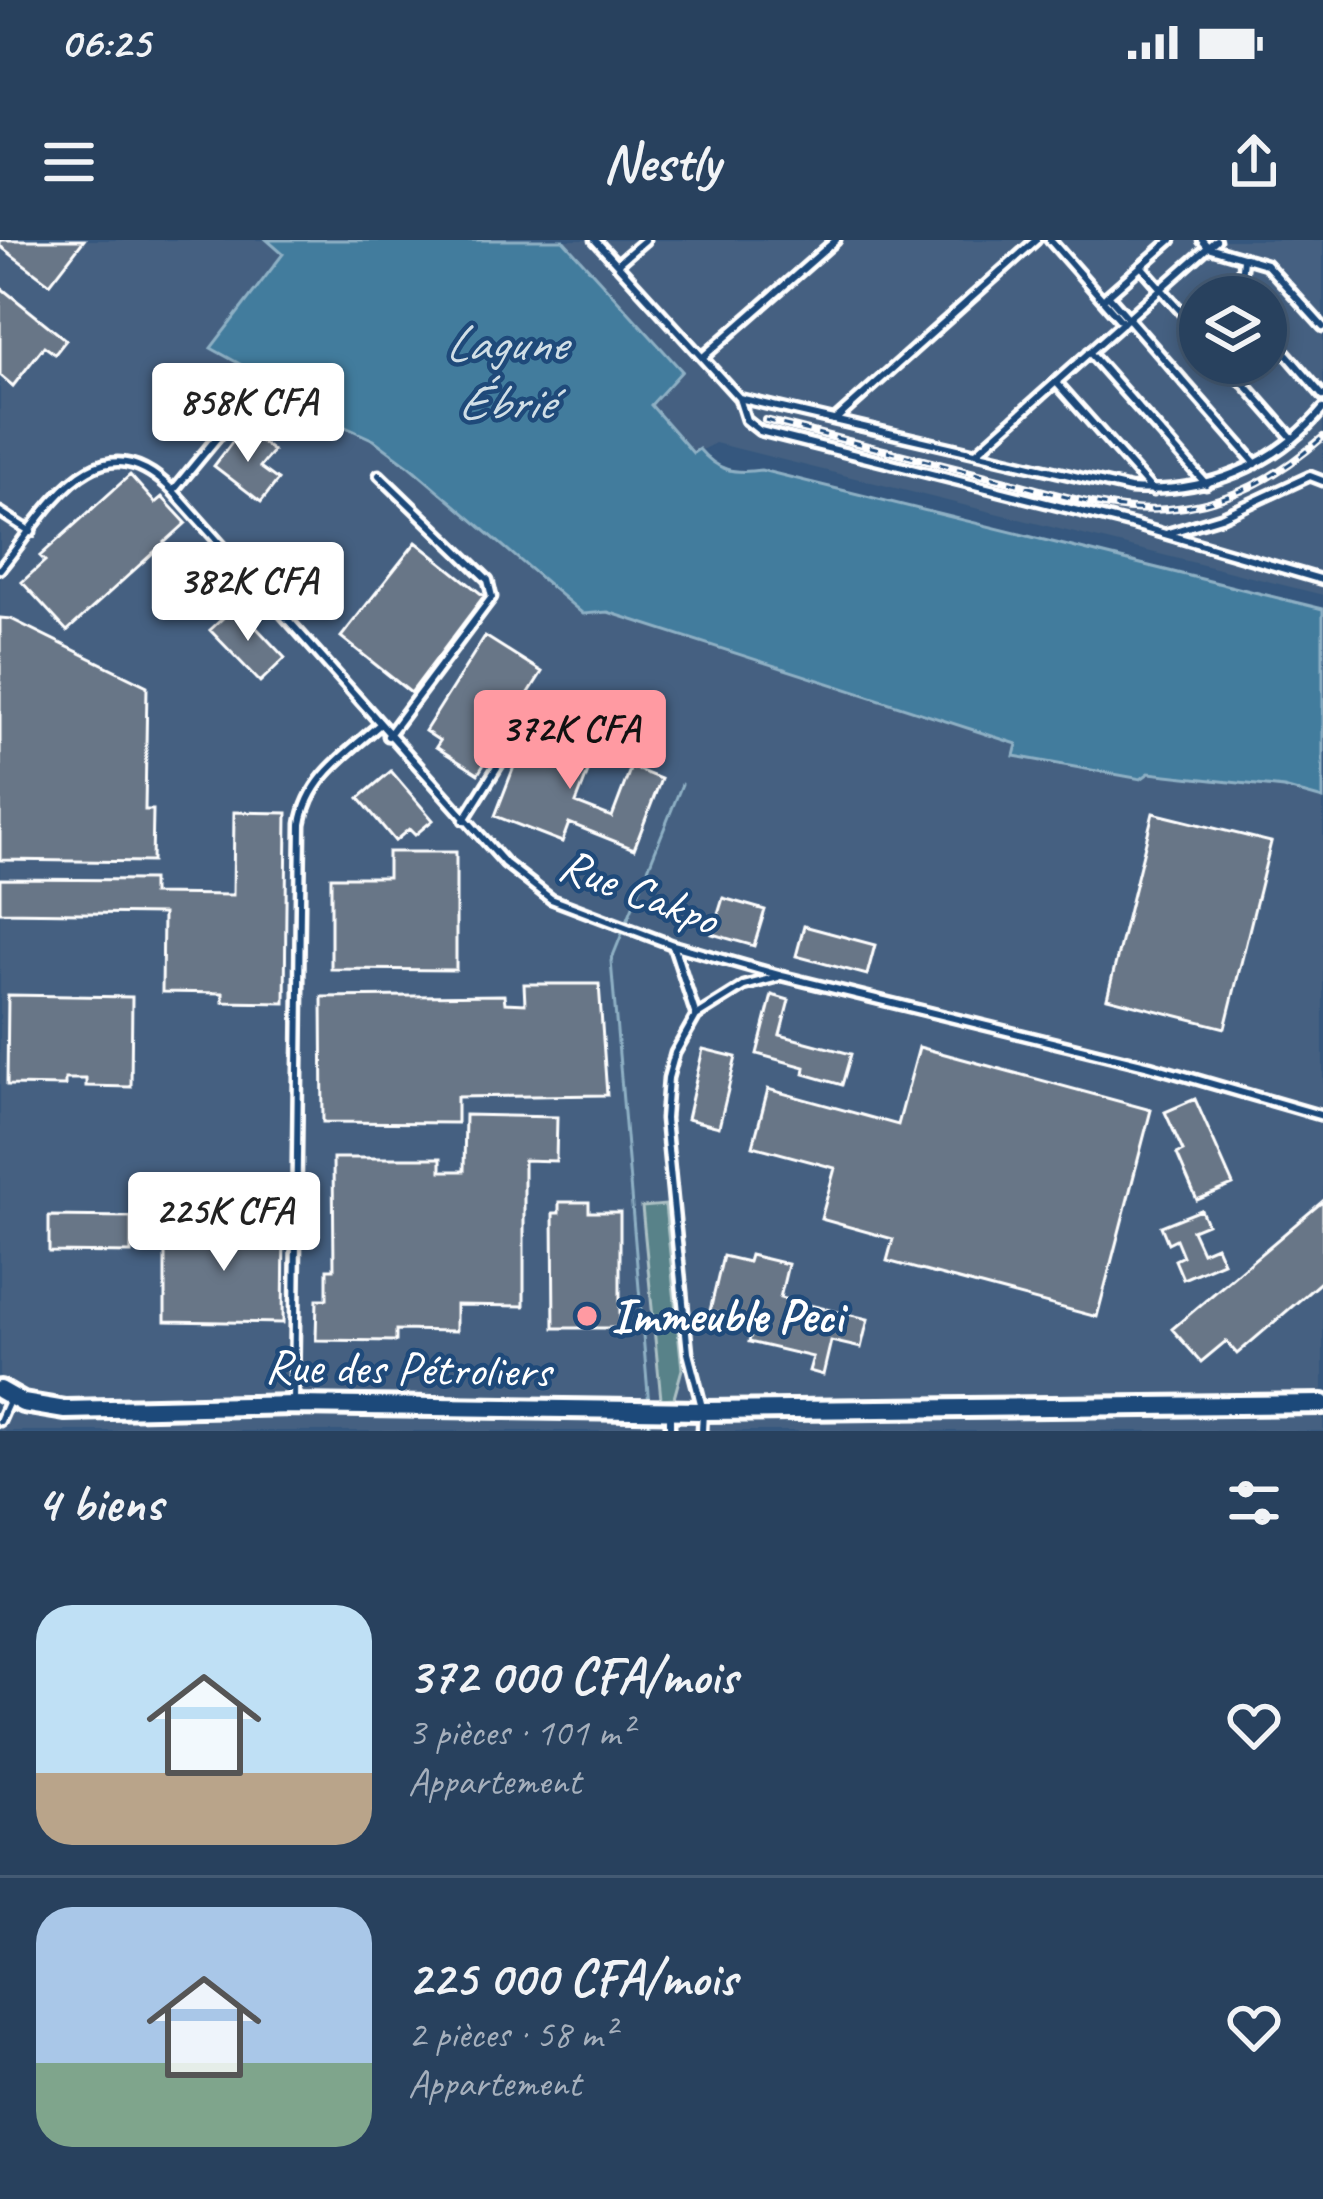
<!DOCTYPE html>
<html lang="fr">
<meta charset="utf-8">
<style>
body{margin:0;font-family:Caveat,sans-serif;background:#304864;color:#f1f3f6;height:100vh;display:flex;flex-direction:column;font-size:45px;white-space:nowrap}
*{box-sizing:border-box;margin:0}
p{font-size:39px;color:#a5afbc}
.icon{flex:none;width:66px;height:66px;fill:none;stroke:currentColor;stroke-width:2;stroke-linecap:round;stroke-linejoin:round}
.map{position:relative;height:1191px;overflow:hidden}
.sheet{display:flex;flex-direction:column;background:#28415e;flex:1}
.sheet>*{flex:none}
.controls{position:absolute;left:1179px;top:36px;display:grid;gap:24px}
.controls a{display:grid;place-items:center;width:108px;height:108px;border-radius:50%;background:#28415e;box-shadow:0 6px 18px #0003,0 0 0 3px #445a73;font-size:60px}
.price{position:absolute;translate:-50% -102px;padding:0 27px;border-radius:12px;background:#fff;color:#222;font-size:39px;line-height:78px;filter:drop-shadow(0 3px 6px #0008)}
.price::after{content:'';position:absolute;left:50%;top:72px;width:36px;height:27px;margin-left:-18px;background:inherit;clip-path:polygon(0 0,100% 0,50% 100%)}
.price.active{background:#ff9aa2;color:#111}
ul{padding:0;list-style:none}
li{display:flex;align-items:center;gap:36px;height:300px;padding:0 36px}
li+li{border-top:3px solid #445a73}
li span{display:grid;place-items:center;flex:none;width:336px;height:240px;border-radius:36px;color:#555}
li>.icon{margin-inline-start:auto}
span .icon{width:144px;height:144px;fill:#fffc;stroke-width:1}
li b{font-size:51px}
h2{display:flex;justify-content:space-between;align-items:center;height:144px;padding:0 36px;font-size:51px}
.status{display:flex;justify-content:space-between;align-items:center;height:84px;padding:0 60px;background:#28415e;direction:ltr}
.status svg{height:33px;fill:currentColor}
header{display:flex;justify-content:space-between;align-items:center;height:156px;padding:0 36px;background:#28415e;font-size:54px;font-weight:700}
.map>svg:first-child{display:block}
</style>
<div class="status"><b>06:25</b><svg viewBox="0 0 49 12"><path d="M0 12V9h3v3zM5 12V6h3v6zM10 12V3h3v9zM15 12V0h3v12zM26 1h20v11H26zM47 4h2v5h-2z"/></svg></div>
<header><svg class="icon" aria-label="menu" viewBox="0 0 24 24"><path d="M4 6h16M4 12h16M4 18h16"/></svg>Nestly<svg class="icon" aria-label="share" viewBox="0 0 24 24"><path d="M12 15V3M7 8l5-5 5 5M5 13v7h14v-7"/></svg></header>
<div class="map">
<svg width="1323" height="1191" viewBox="0 0 1323 1191">
<rect width="100%" height="100%" fill="#35577e"/>
<filter id="ink" filterUnits="userSpaceOnUse"><feTurbulence type="fractalNoise" baseFrequency=".00833" numOctaves="2"/><feDisplacementMap in="SourceGraphic" scale="24" xChannelSelector="R" yChannelSelector="G"/><feConvolveMatrix kernelMatrix="1 2 1 2 8 2 1 2 1" color-interpolation-filters="sRGB"/></filter>
<g filter="url(#ink)">
<path fill="#446081" fill-rule="evenodd" d="M0,0H267L284,14L211,108L267,128L328,178L374,200L458,266L583,374L607,372L1018,504L1015,516L1140,538L1148,533L1284,548L1323,559V1191H0Z
M563,0H1323V355L715,203L694,214L651,165L681,131ZM1200,57H1266V123H1200Z"/>
<path fill="#588289" stroke="#acc0c4" stroke-width="3" d="M665,965L682,1129L674,1158L661,1159L642,967Z"/>
<path fill="#427b9d" stroke="#8eb0c4" stroke-width="3" d="M267,0H563L682,131L651,165L693,213L699,209C718,231 733,234 761,230L1323,369V559L1284,548L1149,533L1141,539L1014,516L1017,504L608,372L583,374L409,226L374,200L328,179L267,129H249L211,108L283,14Z"/>
<g fill="none" stroke-linecap="round" stroke-linejoin="round">
<path stroke="#8eb0c4" stroke-width="3" d="M649,1165L611,721L682,544
M649,1175V1191"/>
</g>
<path fill="#687687" stroke="#fff" stroke-width="3" d="M0,0H84L50,44L0,6Z
M0,47L66,100L55,114L44,106L13,146L0,135Z
M243,188L273,211L260,227L278,240L261,262L214,226Z
M130,235L155,263L162,257L186,283L67,391L22,342L45,321L40,316Z
M416,302L484,356L411,453L341,397Z
M236,366L285,418L260,442L210,390Z
M0,378L11,379L147,446L145,570H153L152,622L0,620Z
M485,396L542,432L478,534L436,507L440,501L425,491Z
M530,485L596,511L576,563L612,577L631,527L661,539L634,609L569,583L562,602L495,576Z
M391,531L433,580L415,595L409,589L395,601L359,558Z
M234,572L287,573L285,763L223,762V753L162,752L163,674L0,672V639L152,640V654L233,655Z
M1153,573L1271,602L1225,788L1107,758Z
M388,612H456V730L331,729V637H388Z
M723,658L765,670L754,706L712,694Z
M804,686L875,705L867,735L796,716Z
M524,744H599L607,855L457,857V883L323,882L322,757L504,755L505,763L525,764Z
M8,755L132,757L131,847L86,846V839H65V846L7,845Z
M772,755L789,760L780,795L851,814L842,845L804,834L805,827L757,814Z
M919,807L1151,870L1097,1077L887,1021L893,999L821,979L835,928L753,906L768,849L898,885Z
M703,809L736,817L719,887L687,879Z
M1195,859L1233,945L1197,960L1177,914L1183,911L1165,872Z
M465,875L557,877L556,921L524,920V1066L456,1065V1091L396,1090V1101L316,1100L317,1059H327V1029H334L333,918H441V931H464Z
M1323,961V1040L1237,1114L1226,1101L1201,1122L1172,1089Z
M559,962H589V972H620V1088H554L553,973H559Z
M1201,970L1207,984L1192,990L1202,1012L1216,1006L1223,1022L1183,1039L1175,1020L1183,1016L1176,999L1168,1003L1161,986Z
M49,976L131,977V1013L49,1012Z
M165,985L284,986L283,1083L165,1081Z
M750,1015L788,1024L780,1058L868,1079L861,1108L831,1101L823,1135L809,1131L813,1117L749,1102L754,1082L710,1071L723,1016L748,1022Z"/>
<g fill="none" stroke-linecap="round" stroke-linejoin="round">
<g stroke="#fff" stroke-width="15">
<path id="service" d="M595,0L739,158L746,180L760,191L1134,285L1323,340
M1050,0L1123,83
M1202,0L1208,7L1266,24L1323,87
M617,24L645,0
M1141,26L1200,93
M1108,55L1256,224
M1106,57L1171,0
M1239,57L1243,19
M1266,90L1323,156
M1089,112L1206,244
M703,117L836,0
M1226,123L1293,199
M1056,142L1153,251
M739,158L1130,249C1205,254 1274,227 1323,169
M835,180L1036,0
M976,213L1216,0
M379,235L488,340L492,357L388,496
M173,251L244,165
M0,272L31,292
M1168,293L1221,277L1310,236L1323,241
M0,329C46,274 96,172 173,251L505,623L551,659L673,705L782,736L1150,826L1323,876
M464,580L523,486
M673,705L696,776
M294,1161L301,584C308,538 346,514 379,485
M670,1174V1191
M0,1181L9,1161
M702,1191L703,1171L688,1113L665,879L668,838L675,813L696,776L744,746L778,737"/>
</g>
<g stroke="#fff" stroke-width="26">
<path id="tertiary" d="M0,1150L23,1163L65,1170L294,1165L703,1171L1323,1164"/>
</g>
<use href="#service" stroke="#1f4a7a" stroke-width="6"/>
<use href="#tertiary" stroke="#1f4a7a" stroke-width="16"/>
<g stroke="#fff" stroke-width="8">
<path id="rail" d="M765,180C845,200 926,221 1006,241C1058,254 1114,274 1168,269C1229,264 1278,237 1323,197"/>
</g>
<use href="#rail" stroke="#1f4a7a" stroke-width="3" stroke-dasharray="9" stroke-linecap="butt"/>
</g>
</g>
<circle fill="#ff9aa2" stroke="#1f4a7a" stroke-width="4.5" cx="587" cy="1076" r="12"/>
<g text-anchor="middle" dominant-baseline="central" stroke-width="9" stroke-linejoin="round" paint-order="stroke">
<g font-size="48" fill="#fff" stroke="#1f4a7a">
<text transform="translate(639 651) rotate(21)">Rue Cakpo</text>
<text transform="translate(408 1128) rotate(1)">Rue des Pétroliers</text>
</g>
<g font-size="48" font-weight="bold" fill="#fff" stroke="#1f4a7a" text-anchor="start">
<text x="611" y="1076">Immeuble Peci</text>
</g>
<g font-size="51" font-style="italic" fill="#d0dee6" stroke="#1f4a7a">
<text x="505" y="103">Lagune<tspan x="505" dy="59">Ébrié</tspan></text>
</g>
</g>
</svg>
<div class="controls">
<a><svg class="icon" aria-label="layers" viewBox="0 0 24 24"><path d="M12 4l9 5-9 5-9-5zM3 14l9 5 9-5"/></svg></a>
</div>
<b class="price" style="left:248px;top:225px">858K CFA</b>
<b class="price" style="left:248px;top:404px">382K CFA</b>
<b class="price active" style="left:570px;top:552px">372K CFA</b>
<b class="price" style="left:224px;top:1034px">225K CFA</b>
</div>
<section class="sheet">
<h2>4 biens<svg class="icon" aria-label="filters" viewBox="0 0 24 24"><path d="M4 7h16M4 17h16"/><circle cx="9" cy="7" r="2"/><circle cx="15" cy="17" r="2"/></svg></h2>
<ul>
<li><span style="background:linear-gradient(#bfe0f5 70%,#b9a48a 0)"><svg class="icon" aria-label="home" viewBox="0 0 24 24"><path d="M3 11l9-7 9 7M6 9v11h12V9"/></svg></span><div><b>372 000 CFA/mois</b><p>3 pièces · 101 m²</p><p>Appartement</p></div><svg class="icon" aria-label="heart" viewBox="0 0 24 24"><path d="M12 20l-8-8c-3-5 5-10 8-4 3-6 11-1 8 4z"/></svg></li>
<li><span style="background:linear-gradient(#a9c7e8 65%,#7fa58c 0)"><svg class="icon" aria-label="home" viewBox="0 0 24 24"><path d="M3 11l9-7 9 7M6 9v11h12V9"/></svg></span><div><b>225 000 CFA/mois</b><p>2 pièces · 58 m²</p><p>Appartement</p></div><svg class="icon" aria-label="heart" viewBox="0 0 24 24"><path d="M12 20l-8-8c-3-5 5-10 8-4 3-6 11-1 8 4z"/></svg></li>
</ul>
</section>
